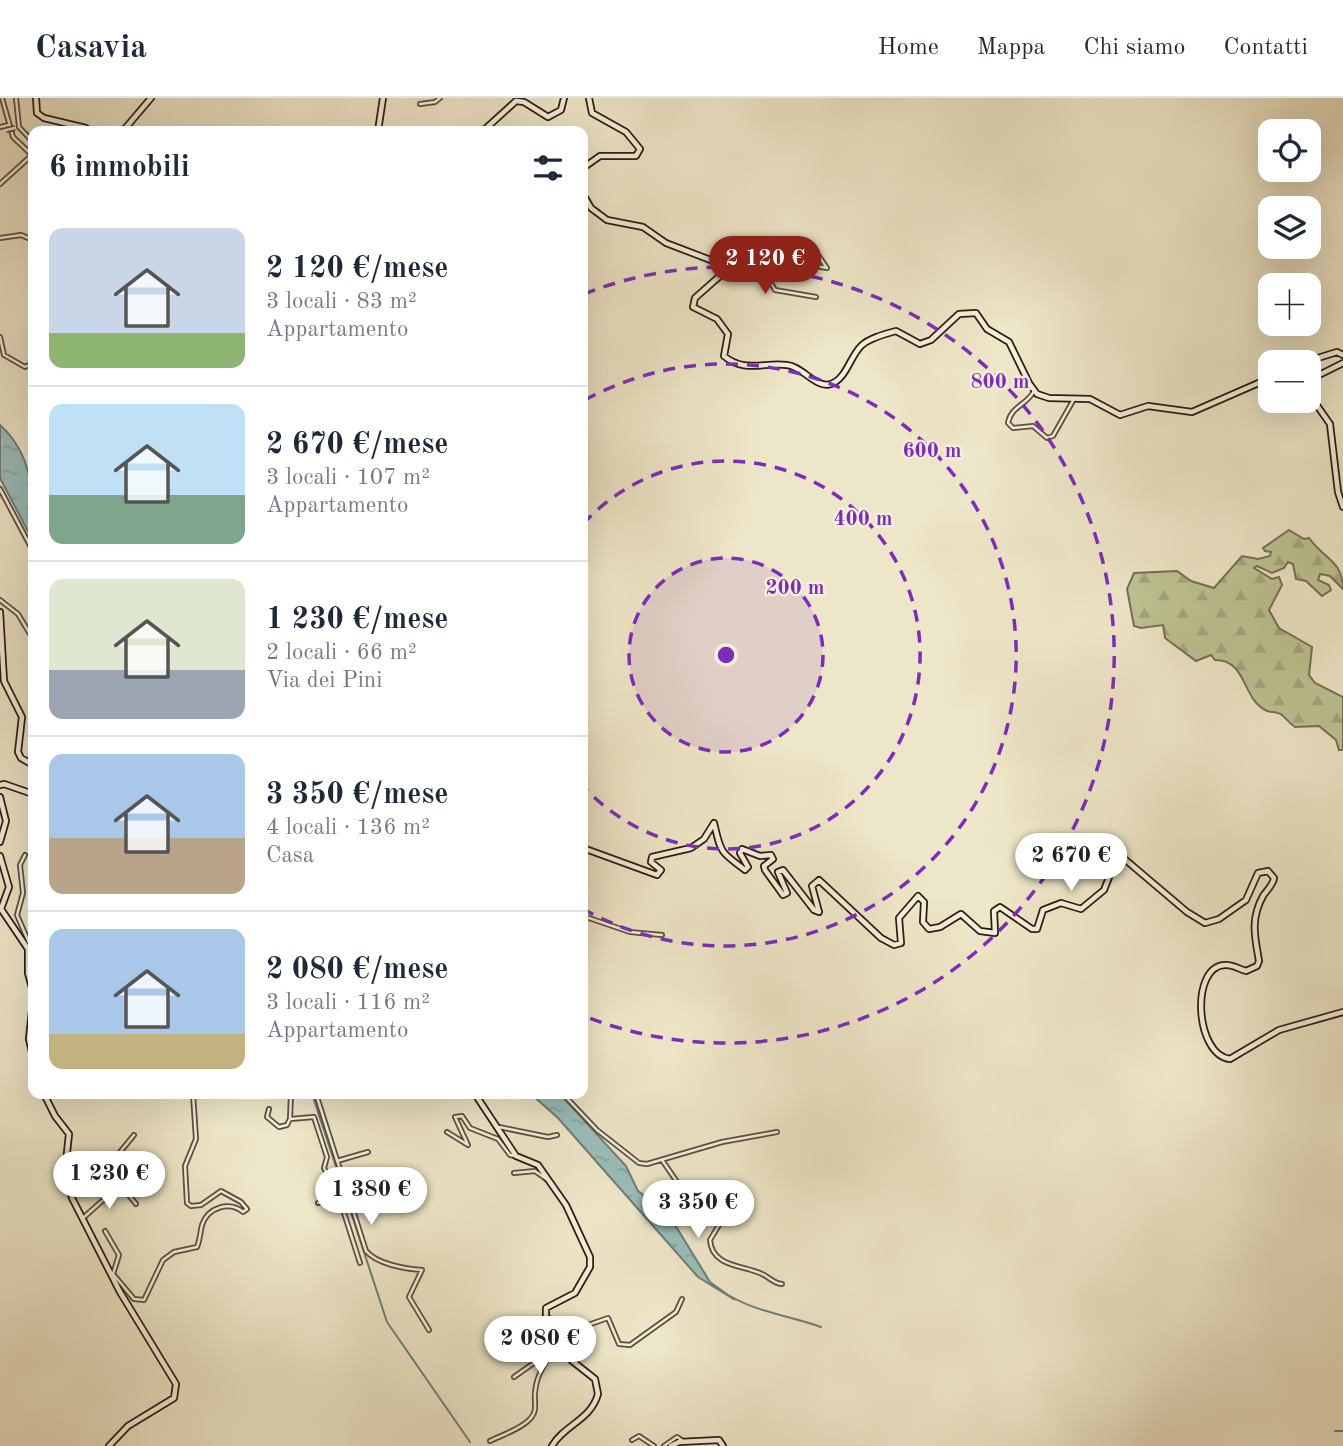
<!DOCTYPE html>
<html lang="it">
<meta charset="utf-8">
<style>
body{margin:0;font-family:"Old Standard TT",serif;background:#f6f6f7;color:#1f2937;height:100vh;display:flex;flex-direction:column;font-size:26px;white-space:nowrap}
*{box-sizing:border-box;margin:0}
p{font-size:23px;color:#747a83}
.icon{flex:none;width:38px;height:38px;fill:none;stroke:currentColor;stroke-width:2;stroke-linecap:round;stroke-linejoin:round}
.map{position:relative;flex:1;overflow:hidden}
.details{position:absolute;left:28px;top:28px;width:560px;height:973px;display:flex;flex-direction:column;background:#fff;border-radius:14px;box-shadow:0 7px 28px #0002}
.details>*{flex:none}
.buttons{position:absolute;left:1258px;top:21px;display:grid;gap:14px}
.buttons a{display:grid;place-items:center;width:63px;height:63px;border-radius:14px;background:#fff;box-shadow:0 7px 28px #0002;font-size:35px}
.price{position:absolute;translate:-50% -60px;padding:0 16px;border-radius:24px;background:#fff;color:#222;font-size:23px;line-height:46px;filter:drop-shadow(0 2px 4px #0008)}
.price::after{content:'';position:absolute;left:50%;top:42px;width:21px;height:16px;margin-left:-10px;background:inherit;clip-path:polygon(0 0,100% 0,50% 100%)}
.price.active{background:#8f2418;color:#fff}
ul{padding:0;list-style:none}
li{display:flex;align-items:center;gap:21px;height:175px;padding:0 21px}
li+li{border-top:2px solid #e0e1e3}
li span{display:grid;place-items:center;flex:none;width:196px;height:140px;border-radius:14px;color:#555}
li>.icon{margin-inline-start:auto}
span .icon{width:84px;height:84px;fill:#fffc;stroke-width:1}
li b{font-size:30px}
h2{display:flex;justify-content:space-between;align-items:center;height:84px;padding:0 21px;font-size:30px}
header{display:flex;align-items:center;gap:42px;box-sizing:border-box;height:98px;padding:0 35px;background:#fff;border-bottom:2px solid #e0e1e3}
header strong{font-size:33px}
nav{display:flex;gap:38px;margin-inline-start:auto;font-size:24px}
.map>svg:first-child{display:block}
</style>
<header>
<strong>Casavia</strong>
<nav><a>Home</a><a>Mappa</a><a>Chi siamo</a><a>Contatti</a></nav>
</header>
<div class="map">
<svg width="1343" height="1348" viewBox="0 0 1343 1348">
<defs>
<pattern id="forest-firs" width="22" height="20" patternUnits="userSpaceOnUse" patternTransform="scale(1.75)"><rect width="22" height="20" fill="#bec393"/><path d="M5 1l3.5 6h-7zM16 11l3.5 6h-7z" fill="#a3a77e"/></pattern>
<pattern id="water-ripples" width="26" height="14" patternUnits="userSpaceOnUse" patternTransform="scale(1.75)"><rect width="26" height="14" fill="#9abeba"/><path d="M2 4q2-2 4 0t4 0M15 11q2-2 4 0t4 0" fill="none" stroke="#85a39f"/></pattern>
</defs>
<rect width="100%" height="100%" fill="#eee6c8"/>
<filter id="stains"><feTurbulence type="fractalNoise" baseFrequency=".00286" numOctaves="4"/><feColorMatrix values="0 0 0 0 .2 0 0 0 0 .09 0 0 0 0 .02 0 0 0 .5 -.17"/></filter>
<radialGradient id="worn" r=".72"><stop offset=".6" stop-color="#630" stop-opacity="0"/><stop offset="1" stop-color="#630" stop-opacity=".3"/></radialGradient>
<path fill="url(#forest-firs)" stroke="#757052" stroke-width="2" d="M1289,432L1304,441L1309,440C1324,461 1343,463 1343,491L1330,478L1320,476L1318,482L1329,487L1331,492L1322,498L1306,483L1296,481L1293,466L1288,464L1284,470L1272,475L1257,468L1254,470L1272,481L1279,479L1282,487L1269,512L1279,530L1312,549L1309,577L1315,585L1343,599V652H1339L1336,642L1319,628L1295,629C1290,626 1288,622 1283,618C1278,613 1273,615 1267,613C1241,601 1248,562 1215,562L1211,557L1196,563L1165,540L1163,527L1141,530L1134,528L1127,491L1134,475L1177,473L1191,483L1214,490L1242,458L1258,461L1270,458L1271,454L1265,453L1263,450Z"/>
<path fill="url(#water-ripples)" stroke="#6e7d76" stroke-width="2" d="M0,327C35,359 33,399 33,443L0,380Z
M531,996H560L626,1068L638,1093L652,1103L677,1130L710,1184L735,1202L698,1179L558,1020Z"/>
<g fill="none" stroke-linecap="round" stroke-linejoin="round">
<path stroke="#6e7d76" stroke-width="2" d="M312,996L387,1224L470,1344
M730,1198C757,1214 790,1218 821,1229
M1335,1333H1343"/>
<g stroke="#5c4e3f" stroke-width="6">
<path id="street" d="M2,0L13,39L33,58
M16,0L19,29
M420,6L435,4L440,0
M0,29L9,27
M19,29L33,44
M0,86L32,57
M0,140L21,137L33,142
M771,150L789,166
M722,169L737,166L763,171L775,192L816,199
M766,172L799,165L827,170L814,151
M0,239L4,257L25,269L33,265
M1034,293C1027,307 1011,308 1008,325L1013,330L1033,328L1047,340L1053,338L1074,301
M0,391L33,453
M0,502L18,516L33,541
M25,757L20,767L23,795L17,817L33,854
M33,768V774
M583,818L630,834L662,837
M316,996L366,1153C377,1166 405,1171 422,1172L409,1199L429,1232
M563,996L597,1032L639,1065L647,1066L722,1044L777,1034
M269,1011L267,1019L279,1029L287,1027L290,1021L291,996
M290,1021L314,1019L327,1059L324,1070L338,1096L318,1105
M499,1029L548,1039L557,1037
M447,1034L468,1047L455,1019L462,1018L470,1030L498,1041L510,1057L515,1058
M134,1037L107,1070L136,1106
M662,1062L686,1097L721,1107L722,1122L710,1142C712,1170 745,1167 762,1176C769,1179 773,1185 782,1186
M337,1063L368,1054
M514,1075L535,1073L549,1083
M338,1096L360,1165
M83,1120L119,1088
M105,1133L119,1157L113,1176
M113,1176L134,1201L144,1202L163,1162L174,1154L197,1149C200,1142 200,1135 202,1127C208,1109 229,1103 243,1114L247,1111L241,1104L221,1093L201,1107L191,1108L187,1105L185,1068L196,1041L193,996
M563,1248L588,1227L608,1220L619,1246L630,1247L676,1214L682,1201
M514,1279L551,1253
M632,1342L639,1338L654,1348
M490,1343C502,1337 521,1331 530,1321C538,1313 534,1305 535,1295C536,1278 548,1254 563,1248L562,1232L556,1227
M664,1348L677,1339L683,1343"/>
</g>
<g stroke="#2c1c11" stroke-width="8">
<path id="secondary" d="M36,0L37,15L44,20L86,30L89,33
M123,33L151,0
M378,33L383,0
M483,33L516,3L524,4L548,19L561,12L564,0
M583,70L600,58H636L640,51L626,34L592,15L589,0
M583,96L591,110L607,122L643,129L666,145L721,166V177L695,200L693,209L717,221L728,236L724,258C744,275 764,264 787,267C802,268 816,291 831,286C846,281 850,259 861,248C869,240 885,236 896,233L920,246L931,242L959,216L976,215L987,231L1009,244L1029,285L1037,296L1049,300L1090,301L1120,317L1148,308L1192,314L1270,280
M1305,264L1337,254L1343,257
M1309,282L1343,265
M1309,296L1330,326L1338,394L1343,409
M0,514L4,583L22,619L18,654L21,660L33,667
M0,687L4,686L33,696
M0,699L6,723L0,744
M583,750L657,777L661,772L651,764L652,759L691,750L704,741L714,725C721,754 719,753 745,772L748,769L740,755L742,751L760,758L771,757L773,761L764,768L765,772L783,797L787,795L778,774L783,772L814,812L819,814L812,788L819,782L881,840L894,847L901,845L899,820L918,798L924,804L923,824L929,831L940,829L961,816L980,833L995,835L994,813L1000,809L1032,831H1037L1043,812L1061,805L1081,811L1104,792L1117,759L1121,758L1187,814L1205,825L1219,821L1246,802L1258,775L1268,773L1274,780C1273,787 1267,792 1263,798C1250,822 1255,839 1259,863L1257,868L1246,873C1239,871 1232,866 1225,867C1190,868 1195,957 1230,961L1279,932L1343,914
M0,758L9,789L1,811L28,851V875L33,894
M583,767V774
M583,794V802
M33,903L29,941L33,959
M44,996L55,1018L69,1036L65,1073L72,1100L120,1194L176,1286L174,1300L128,1328L109,1348
M475,996L516,1058L538,1067L566,1107L590,1159V1169L575,1195L546,1210V1218L558,1233L560,1247
M552,1348C564,1327 591,1322 598,1296L595,1281L571,1262L563,1251
M671,1348L679,1344L719,1342L723,1348"/>
</g>
<use href="#street" stroke="#f4efdb" stroke-width="2.5"/>
<use href="#secondary" stroke="#f4efdb" stroke-width="4.5"/>
<g stroke="#5c4e3f" stroke-width="6" stroke-linecap="butt">
<path id="street-bridge" d="M6,32L15,30"/>
</g>
<g stroke="#2c1c11" stroke-width="8" stroke-linecap="butt">
<path id="secondary-bridge" d="M560,1247L563,1251"/>
</g>
<use href="#street-bridge" stroke="#f4efdb" stroke-width="2.5"/>
<use href="#secondary-bridge" stroke="#f4efdb" stroke-width="4.5"/>
</g>
<circle cx="726" cy="557" r="97" fill="#7b2cbf" fill-opacity=".12"/>
<g fill="none" stroke="#7b2cbf" stroke-width="3.5" stroke-dasharray="12 9">
<circle cx="726" cy="557" r="97"/>
<path d="M583 426A194 194 0 1 1 583 688"/>
<path d="M585 302A291 291 0 1 1 585 812"/>
<path d="M584 196A388 388 0 1 1 584 918"/>
</g>
<circle cx="726" cy="557" r="10" fill="#7b2cbf" stroke="#f4efdb" stroke-width="3.5"/>
<g font-size="21" text-anchor="middle" font-weight="bold" fill="#7b2cbf" stroke="#f4efdb" stroke-width="5" stroke-linejoin="round" paint-order="stroke">
<text x="1000" y="290">800 m</text>
<text x="932" y="359">600 m</text>
<text x="863" y="427">400 m</text>
<text x="795" y="496">200 m</text>
</g>
<rect width="100%" height="100%" filter="url(#stains)"/>
<rect width="100%" height="100%" fill="url(#worn)"/>
</svg>
<div class="buttons">
<a><svg class="icon" aria-label="locate" viewBox="0 0 24 24"><circle cx="12" cy="12" r="6"/><path d="M12 2v4M12 18v4M2 12h4M18 12h4"/></svg></a>
<a><svg class="icon" aria-label="layers" viewBox="0 0 24 24"><path d="M12 4l9 5-9 5-9-5zM3 14l9 5 9-5"/></svg></a>
<a>+</a>
<a>−</a>
</div>
<b class="price active" style="left:765px;top:198px">2 120 €</b>
<b class="price" style="left:1071px;top:795px">2 670 €</b>
<b class="price" style="left:109px;top:1113px">1 230 €</b>
<b class="price" style="left:371px;top:1129px">1 380 €</b>
<b class="price" style="left:698px;top:1142px">3 350 €</b>
<b class="price" style="left:540px;top:1278px">2 080 €</b>
<section class="details">
<h2>6 immobili<svg class="icon" aria-label="filters" viewBox="0 0 24 24"><path d="M4 7h16M4 17h16"/><circle cx="9" cy="7" r="2"/><circle cx="15" cy="17" r="2"/></svg></h2>
<ul>
<li><span style="background:linear-gradient(#c9d6e8 75%,#8fb573 0)"><svg class="icon" aria-label="home" viewBox="0 0 24 24"><path d="M3 11l9-7 9 7M6 9v11h12V9"/></svg></span><div><b>2 120 €/mese</b><p>3 locali · 83 m²</p><p>Appartamento</p></div></li>
<li><span style="background:linear-gradient(#bfe0f5 65%,#7fa58c 0)"><svg class="icon" aria-label="home" viewBox="0 0 24 24"><path d="M3 11l9-7 9 7M6 9v11h12V9"/></svg></span><div><b>2 670 €/mese</b><p>3 locali · 107 m²</p><p>Appartamento</p></div></li>
<li><span style="background:linear-gradient(#dfe7d0 65%,#9aa5b1 0)"><svg class="icon" aria-label="home" viewBox="0 0 24 24"><path d="M3 11l9-7 9 7M6 9v11h12V9"/></svg></span><div><b>1 230 €/mese</b><p>2 locali · 66 m²</p><p>Via dei Pini</p></div></li>
<li><span style="background:linear-gradient(#a9c7e8 60%,#b9a48a 0)"><svg class="icon" aria-label="home" viewBox="0 0 24 24"><path d="M3 11l9-7 9 7M6 9v11h12V9"/></svg></span><div><b>3 350 €/mese</b><p>4 locali · 136 m²</p><p>Casa</p></div></li>
<li><span style="background:linear-gradient(#a9c7e8 75%,#c2b280 0)"><svg class="icon" aria-label="home" viewBox="0 0 24 24"><path d="M3 11l9-7 9 7M6 9v11h12V9"/></svg></span><div><b>2 080 €/mese</b><p>3 locali · 116 m²</p><p>Appartamento</p></div></li>
</ul>
</section>
</div>
